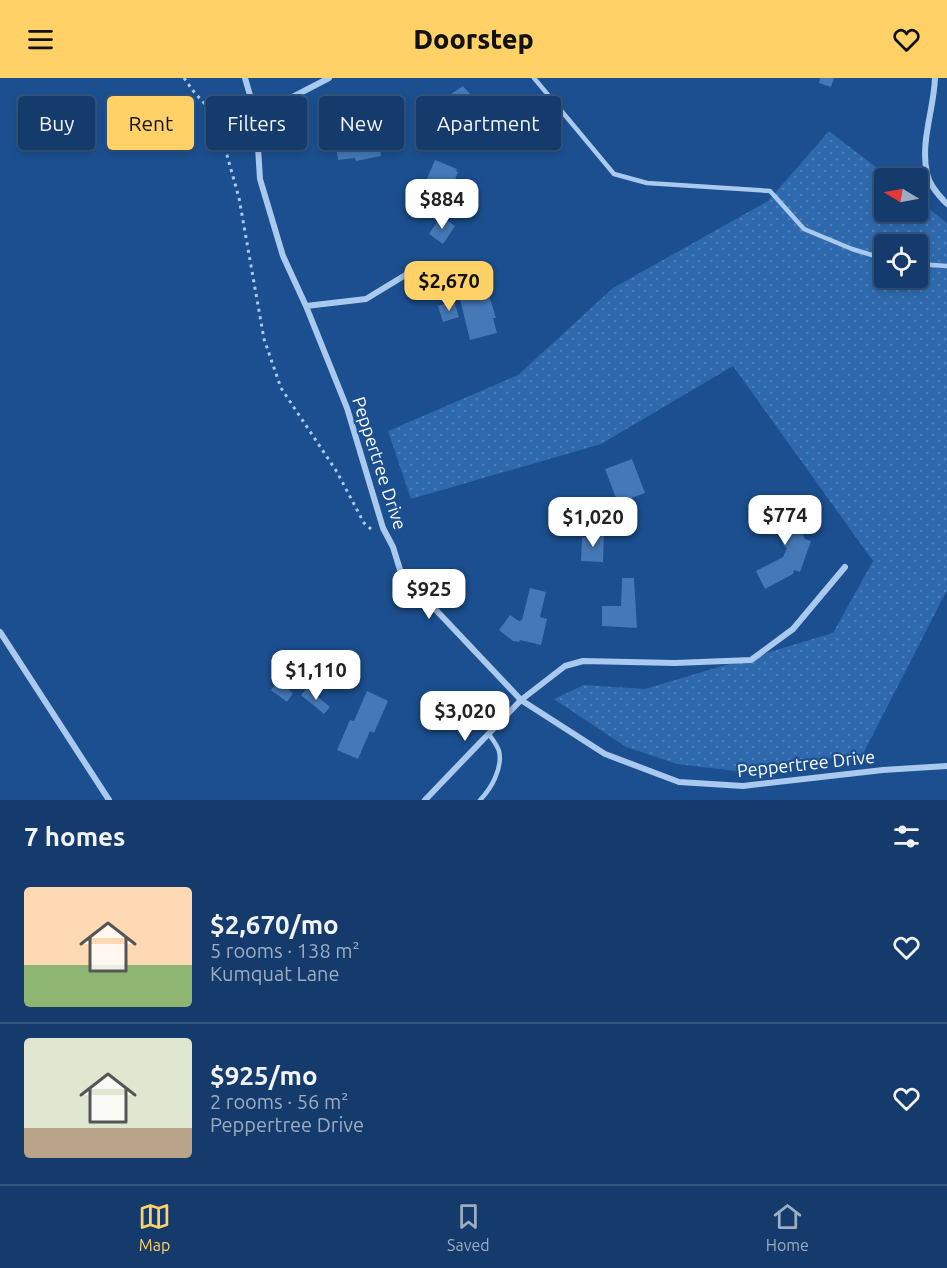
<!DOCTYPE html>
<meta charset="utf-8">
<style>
body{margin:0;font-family:Ubuntu,sans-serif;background:#1d4271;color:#f1f3f6;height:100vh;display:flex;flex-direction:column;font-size:22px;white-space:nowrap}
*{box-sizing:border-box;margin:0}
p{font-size:20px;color:#9dadc1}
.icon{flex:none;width:33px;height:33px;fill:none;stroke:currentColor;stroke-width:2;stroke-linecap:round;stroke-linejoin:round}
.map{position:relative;height:722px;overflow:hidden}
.panel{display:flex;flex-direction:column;background:#143b6b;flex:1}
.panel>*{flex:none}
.guide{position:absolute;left:18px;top:18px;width:600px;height:54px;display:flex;gap:12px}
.needle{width:39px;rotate:280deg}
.controls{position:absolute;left:874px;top:90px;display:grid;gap:12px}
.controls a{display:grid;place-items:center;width:54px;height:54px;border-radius:6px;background:#143b6b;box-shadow:0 3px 9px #0003,0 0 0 2px #33557e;font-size:30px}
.price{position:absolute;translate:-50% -51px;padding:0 14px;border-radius:12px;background:#fff;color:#222;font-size:20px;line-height:39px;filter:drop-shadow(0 2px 3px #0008)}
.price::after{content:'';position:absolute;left:50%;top:36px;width:18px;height:14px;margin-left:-9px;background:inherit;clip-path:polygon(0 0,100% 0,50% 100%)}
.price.current{background:#ffd166;color:#111}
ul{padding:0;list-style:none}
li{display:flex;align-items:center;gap:18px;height:150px;padding:0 24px}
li+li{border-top:2px solid #33557e}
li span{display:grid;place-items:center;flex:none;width:168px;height:120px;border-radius:6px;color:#555}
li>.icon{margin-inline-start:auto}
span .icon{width:72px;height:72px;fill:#fffc;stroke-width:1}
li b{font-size:26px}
h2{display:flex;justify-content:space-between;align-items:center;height:72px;padding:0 24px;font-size:26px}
.tag{padding:0 21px;border-radius:6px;background:#143b6b;box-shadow:0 3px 9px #0003,0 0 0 2px #33557e;font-size:21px;line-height:54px}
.tag.current{background:#ffd166;color:#111}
header{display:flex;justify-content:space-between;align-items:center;height:78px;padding:0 24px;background:#ffd166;color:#111;font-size:27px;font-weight:800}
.tab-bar{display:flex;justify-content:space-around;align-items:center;height:84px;border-top:2px solid #33557e;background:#143b6b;font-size:16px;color:#9dadc1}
.tab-bar a{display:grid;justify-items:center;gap:3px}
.tab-bar .current{color:#ffd166}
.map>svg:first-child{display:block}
</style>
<header><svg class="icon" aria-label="menu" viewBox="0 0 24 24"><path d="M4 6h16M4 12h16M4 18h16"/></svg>Doorstep<svg class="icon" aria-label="heart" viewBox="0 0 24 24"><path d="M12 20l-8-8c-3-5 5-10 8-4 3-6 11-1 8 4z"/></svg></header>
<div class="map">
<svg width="947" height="722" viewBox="0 0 947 722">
<defs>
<pattern id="grass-dots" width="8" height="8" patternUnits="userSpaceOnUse" patternTransform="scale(1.5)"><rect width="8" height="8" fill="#2e69ad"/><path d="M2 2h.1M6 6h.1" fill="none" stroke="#4d80b9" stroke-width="1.8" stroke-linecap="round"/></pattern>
</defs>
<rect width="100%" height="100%" fill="#1b4f8f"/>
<path fill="url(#grass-dots)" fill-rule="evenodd" d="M829,53L890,100H885V134H918V122L947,145V512L863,676L736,693L677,686L626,669L554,621L584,607L645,611L833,555L873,483L733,288L601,366L411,421L388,353L518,297L613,210L768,123ZM885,166H918V200H885Z"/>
<path fill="#4478b7" d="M820,0H834L831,9L819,5Z
M463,8L470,16L456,26L451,16Z
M381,16L395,25L386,39L373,31Z
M372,36L376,40L381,78L356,83L355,80L338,82L336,68L346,66L345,56L356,55L357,59L361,58L359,42L367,41Z
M435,82L457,91L456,93L458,94L449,117L446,116L439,131L418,122Z
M441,138L455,148L443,166L429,156Z
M488,214L496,240H493L497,255L470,262L460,221Z
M454,223L459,239L443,244L438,228Z
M632,381L645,415L618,425L605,391Z
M784,421L791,437L794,436L805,461L811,463L800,494L794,492L793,496L765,511L756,493L783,479L787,470L784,468L779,456L778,457L765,429Z
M604,452L603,484L581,483L582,460Z
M622,500H634L637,550L602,548V528H621Z
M530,510L546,514L540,539L547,541L541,567L520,562L519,564L513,563L499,552L510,537L519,543L522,542Z
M278,603L293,615L287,624L271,612Z
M307,610L330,629L324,636L301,617Z
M367,613L388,623L374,655L370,653L358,681L337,672L350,642L354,643Z"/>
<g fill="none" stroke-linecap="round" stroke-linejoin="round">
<path stroke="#a9c9ee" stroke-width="3" stroke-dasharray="3 4.5" stroke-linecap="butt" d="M184,0L194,14L216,38L239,120L264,261L281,310L337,394L364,445L371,451"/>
<path stroke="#a9c9ee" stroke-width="4.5" d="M534,0L614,96L647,105L770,113L804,151L852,171L885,181
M918,186L947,188
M480,722C491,711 503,690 499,673C497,667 492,661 489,656"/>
<path stroke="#a9c9ee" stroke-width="6" d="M245,0L256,38L260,101L283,178L306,228L347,330L383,450L393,469L401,495L521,622L605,676L679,704L743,708L883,692L947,688
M935,0C934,31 920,64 927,95C929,107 939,118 947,126
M256,38L329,0
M306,228L366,221L412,193
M0,554L109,722
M425,722L521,622L565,588L583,583L675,585L751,582L793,551L845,489"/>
</g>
<g text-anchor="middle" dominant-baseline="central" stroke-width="4.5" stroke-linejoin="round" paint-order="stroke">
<g font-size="18" fill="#fff" stroke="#1b4f8f">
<text transform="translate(380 385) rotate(72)">Peppertree Drive</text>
<text transform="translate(806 685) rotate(-6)">Peppertree Drive</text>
</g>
</g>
</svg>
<div class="controls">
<a><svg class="needle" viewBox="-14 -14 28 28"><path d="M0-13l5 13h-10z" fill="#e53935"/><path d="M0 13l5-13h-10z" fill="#9dadc1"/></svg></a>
<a><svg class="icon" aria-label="locate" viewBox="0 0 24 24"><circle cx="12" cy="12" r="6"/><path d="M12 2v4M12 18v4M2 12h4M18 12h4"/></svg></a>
</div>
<b class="price" style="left:442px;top:152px">$884</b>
<b class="price current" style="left:449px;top:234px">$2,670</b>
<b class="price" style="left:785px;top:468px">$774</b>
<b class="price" style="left:593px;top:470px">$1,020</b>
<b class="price" style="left:429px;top:542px">$925</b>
<b class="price" style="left:316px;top:623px">$1,110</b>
<b class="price" style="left:465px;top:664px">$3,020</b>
<div class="guide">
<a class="tag">Buy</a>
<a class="tag current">Rent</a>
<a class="tag">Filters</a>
<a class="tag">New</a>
<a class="tag">Apartment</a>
</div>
</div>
<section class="panel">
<h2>7 homes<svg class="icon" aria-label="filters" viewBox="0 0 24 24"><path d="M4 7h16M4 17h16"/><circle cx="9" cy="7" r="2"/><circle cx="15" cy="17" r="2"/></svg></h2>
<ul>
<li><span style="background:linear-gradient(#ffd9b3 65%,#8fb573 0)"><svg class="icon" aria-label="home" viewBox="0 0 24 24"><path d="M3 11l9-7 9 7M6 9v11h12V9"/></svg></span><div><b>$2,670/mo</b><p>5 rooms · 138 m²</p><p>Kumquat Lane</p></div><svg class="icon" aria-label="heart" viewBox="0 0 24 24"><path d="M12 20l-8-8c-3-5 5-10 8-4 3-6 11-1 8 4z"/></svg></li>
<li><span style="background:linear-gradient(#dfe7d0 75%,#b9a48a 0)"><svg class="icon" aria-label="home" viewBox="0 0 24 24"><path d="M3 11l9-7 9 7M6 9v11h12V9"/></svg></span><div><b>$925/mo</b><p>2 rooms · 56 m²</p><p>Peppertree Drive</p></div><svg class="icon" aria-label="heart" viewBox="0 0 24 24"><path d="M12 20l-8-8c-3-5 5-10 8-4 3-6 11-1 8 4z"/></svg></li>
</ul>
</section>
<nav class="tab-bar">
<a class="current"><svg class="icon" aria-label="map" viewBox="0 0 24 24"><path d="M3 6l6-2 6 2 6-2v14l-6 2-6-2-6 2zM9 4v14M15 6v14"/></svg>Map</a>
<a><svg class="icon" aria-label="saved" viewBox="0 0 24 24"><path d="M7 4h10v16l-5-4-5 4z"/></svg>Saved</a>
<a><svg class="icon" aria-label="home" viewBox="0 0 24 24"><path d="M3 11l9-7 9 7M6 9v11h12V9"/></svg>Home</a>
</nav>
